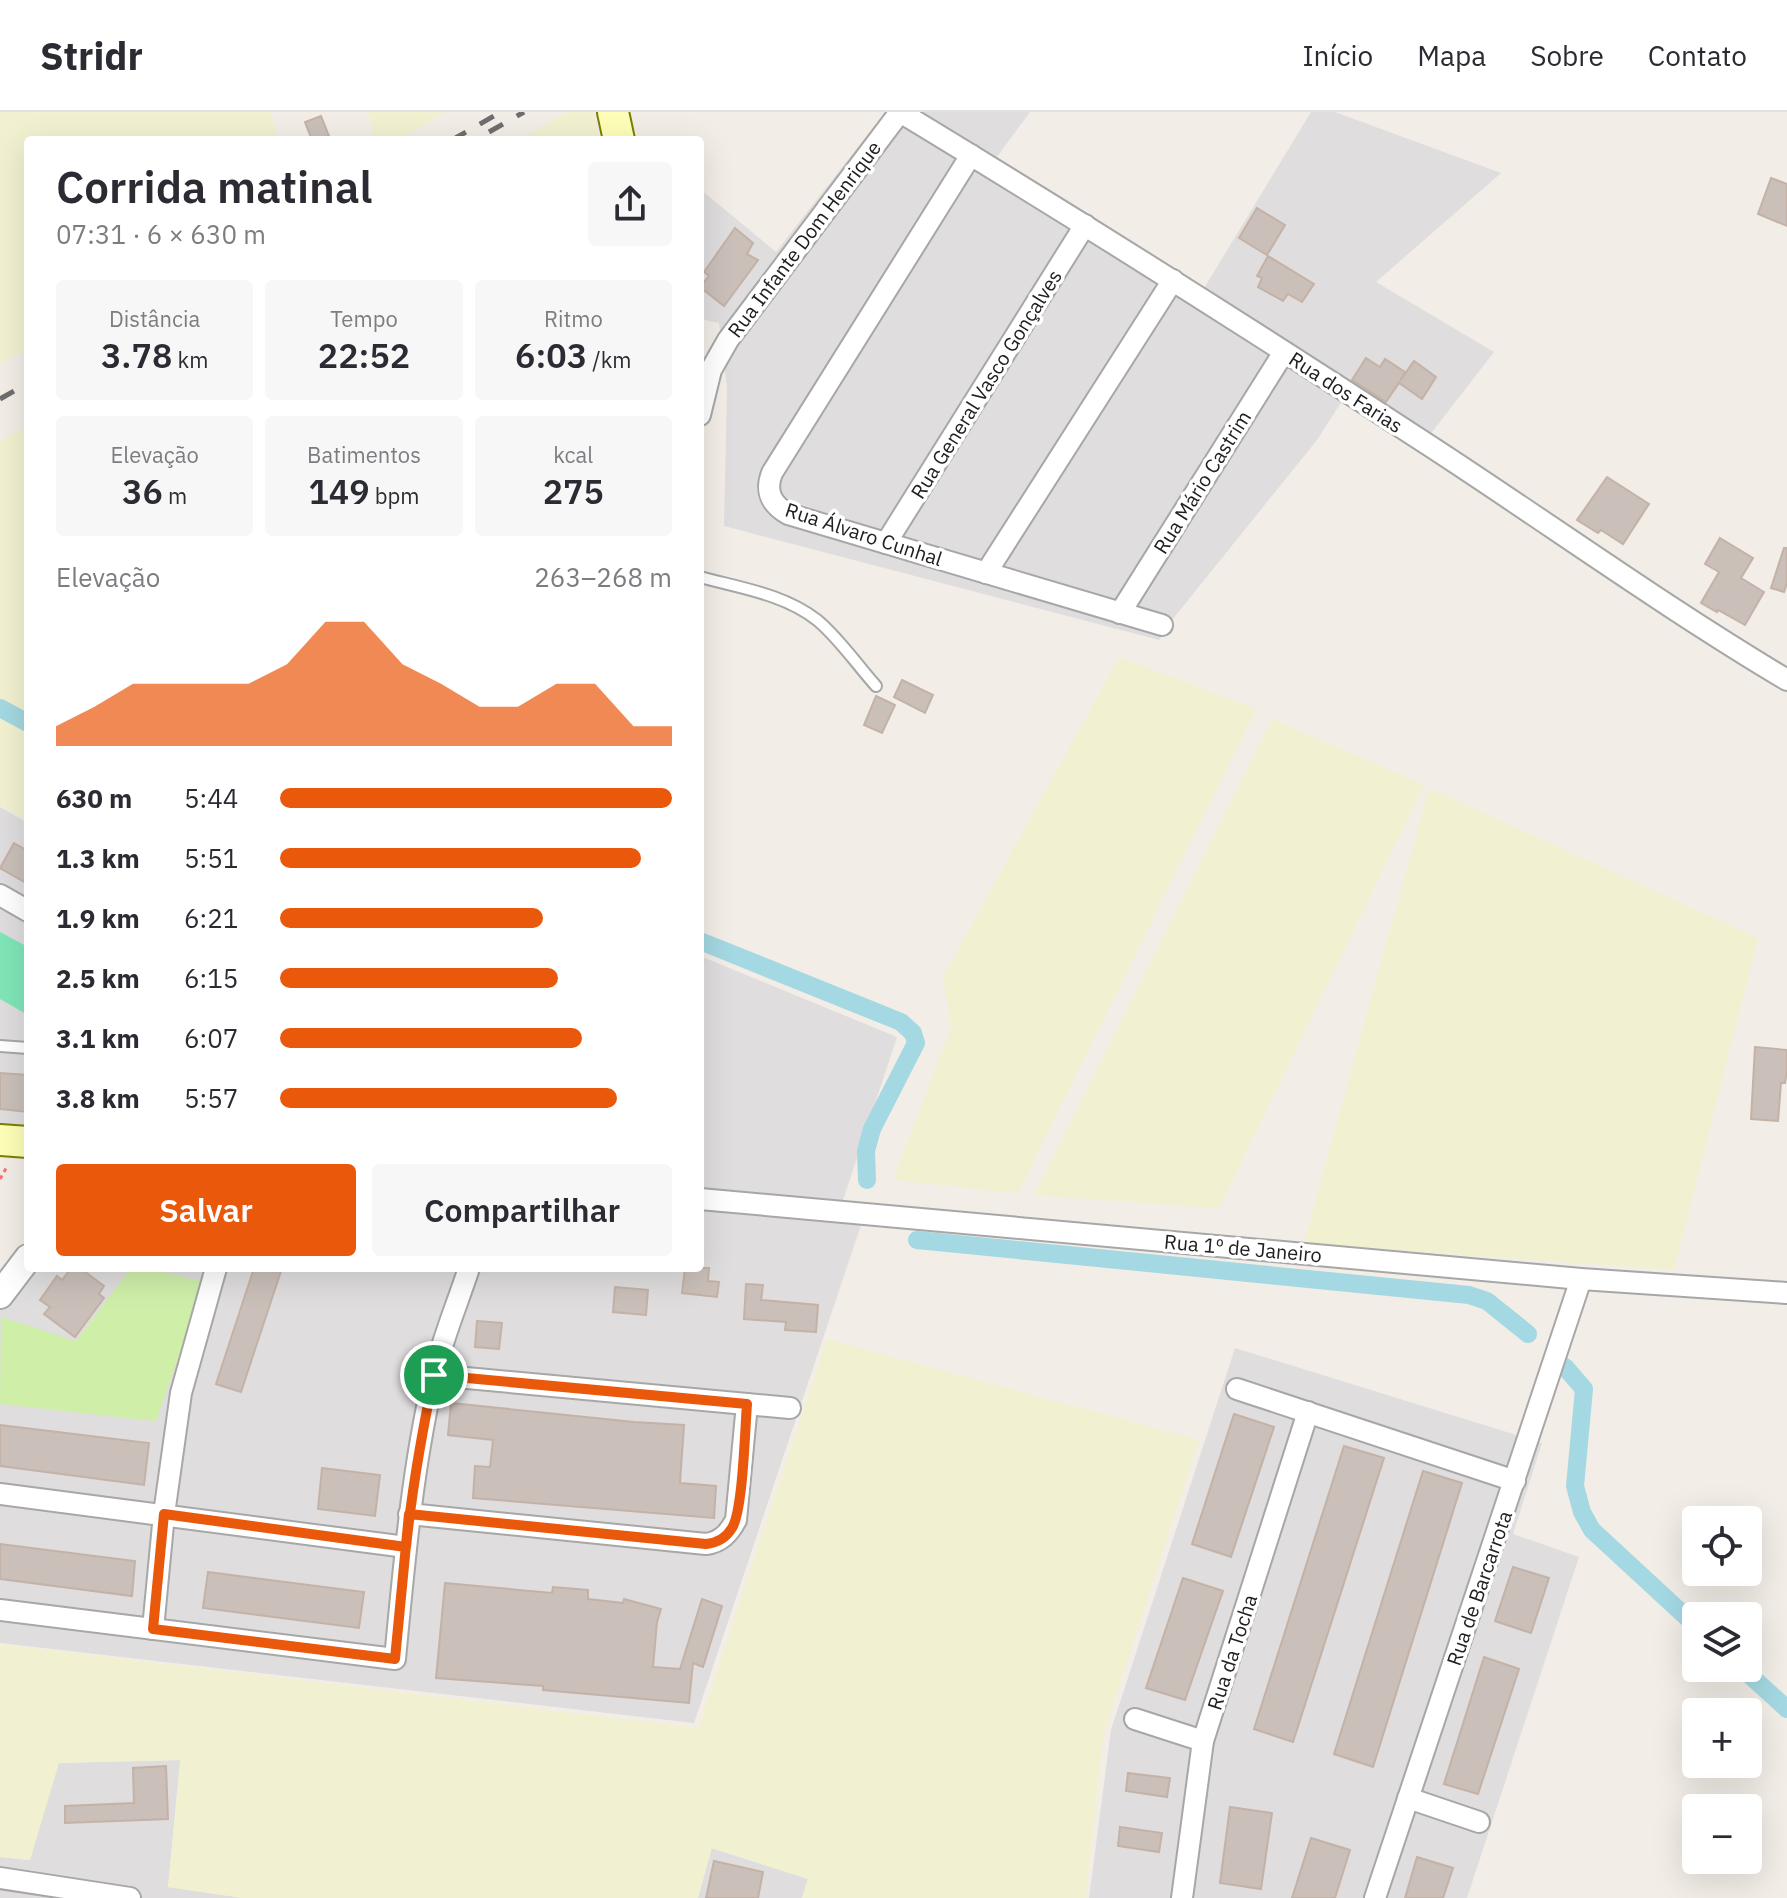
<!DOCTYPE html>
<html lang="pt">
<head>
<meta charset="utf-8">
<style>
  :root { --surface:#fff; --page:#f7f7f7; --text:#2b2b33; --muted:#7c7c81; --line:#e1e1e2; --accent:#ea580c }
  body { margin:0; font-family:"IBM Plex Sans",sans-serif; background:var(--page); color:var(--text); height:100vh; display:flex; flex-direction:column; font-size:30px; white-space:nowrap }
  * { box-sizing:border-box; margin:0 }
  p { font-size:26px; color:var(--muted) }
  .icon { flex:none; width:44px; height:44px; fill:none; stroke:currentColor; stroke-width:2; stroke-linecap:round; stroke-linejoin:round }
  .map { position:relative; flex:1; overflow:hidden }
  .panel { position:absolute; left:24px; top:24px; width:680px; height:1136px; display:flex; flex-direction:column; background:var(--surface); border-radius:8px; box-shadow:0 8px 32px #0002 }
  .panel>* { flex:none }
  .fabs { position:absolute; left:1682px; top:1394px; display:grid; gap:16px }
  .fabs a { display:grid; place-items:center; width:80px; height:80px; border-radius:8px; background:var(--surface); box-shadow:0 8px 32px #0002; font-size:40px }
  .pin { position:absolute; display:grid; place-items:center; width:68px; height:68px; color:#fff; margin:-34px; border:4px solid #fff; border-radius:50%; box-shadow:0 2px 8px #0007 }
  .round { display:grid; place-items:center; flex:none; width:84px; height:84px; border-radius:8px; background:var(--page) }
  .overview { display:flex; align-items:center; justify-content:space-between; height:136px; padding:0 32px }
  h1 { font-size:44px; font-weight:600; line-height:60px }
  .stats { display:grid; grid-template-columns:repeat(3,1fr); gap:12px; height:136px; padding:8px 32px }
  .stats div { display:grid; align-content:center; border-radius:8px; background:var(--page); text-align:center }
  .stats b { font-size:34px; font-weight:600 }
  .stats small { font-size:22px; font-weight:400 }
  .stats p { font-size:22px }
  .chart { height:224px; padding:16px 32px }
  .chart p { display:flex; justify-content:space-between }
  .chart svg { width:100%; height:144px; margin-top:8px; fill:var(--accent); opacity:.7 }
  .button { display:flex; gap:16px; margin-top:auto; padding:16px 32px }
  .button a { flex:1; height:92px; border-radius:8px; background:var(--accent); color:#fff; font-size:32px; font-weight:600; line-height:92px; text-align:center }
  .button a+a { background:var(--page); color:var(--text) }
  ul { padding:0 32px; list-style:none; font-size:26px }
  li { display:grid; grid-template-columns:128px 96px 1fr; align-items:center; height:60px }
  li i { height:20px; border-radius:10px; background:var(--accent) }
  header { display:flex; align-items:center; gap:48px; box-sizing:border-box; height:112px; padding:0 40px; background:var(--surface); border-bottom:2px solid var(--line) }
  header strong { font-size:38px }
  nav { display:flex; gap:44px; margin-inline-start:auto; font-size:28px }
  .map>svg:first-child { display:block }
  .residential { fill:#dfdddd }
  .farmland { fill:#f1f1d1 }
  .grass { fill:#cfefa9 }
  .pitch { fill:#7fe6b8 }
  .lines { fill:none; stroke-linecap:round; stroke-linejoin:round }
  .canal { stroke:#a4d8e2; stroke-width:18 }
  .building { fill:#cabfb9; stroke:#c4b2a7; stroke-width:2 }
  .service-casing { stroke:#a7a7a7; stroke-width:14 }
  .minor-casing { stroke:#a7a7a7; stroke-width:24 }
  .tertiary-casing { stroke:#a7a7a7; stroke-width:30 }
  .secondary-casing { stroke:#797f00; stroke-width:34 }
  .path { stroke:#ff706a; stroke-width:3; stroke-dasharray:4 4; stroke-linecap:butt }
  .service { stroke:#fff; stroke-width:10 }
  .minor { stroke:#fff; stroke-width:20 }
  .tertiary { stroke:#fff; stroke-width:26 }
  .secondary { stroke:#fefeb8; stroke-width:30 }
  .rail { stroke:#6e6e6e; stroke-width:5; stroke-dasharray:16 16; stroke-linecap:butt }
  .route-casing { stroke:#fff; stroke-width:16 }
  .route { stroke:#ea580c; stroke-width:10 }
  .labels { text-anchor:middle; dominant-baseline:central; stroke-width:7; stroke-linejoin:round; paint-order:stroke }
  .street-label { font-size:20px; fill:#202020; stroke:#fff }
</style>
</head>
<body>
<header>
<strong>Stridr</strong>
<nav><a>Início</a><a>Mapa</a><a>Sobre</a><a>Contato</a></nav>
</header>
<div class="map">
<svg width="1787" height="1786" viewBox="0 0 1787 1786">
  <rect width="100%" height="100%" fill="#f2ede6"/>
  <g class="residential">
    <path d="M885 0H1030L993 50 1203 178 1311 0H1335L1501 61 1376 170 1494 240 1429 324 1351 275 1317 328 1172 508 1159 528 724 414 727 276 719 211 700 207V77L776 140Z"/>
    <path d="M0 695 28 711V1043L0 1040Z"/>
    <path d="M700 844 897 925 843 1088 861 1113 694 1611 0 1531V1164L28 1128V1156H700Z"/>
    <path d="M1235 1236 1542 1331 1513 1422 1579 1445 1467 1786H1089L1111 1618Z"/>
    <path d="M181 1648 168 1775 243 1786H0V1745L30 1748 58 1651Z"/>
    <path d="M711 1736 808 1767 802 1786H698Z"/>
  </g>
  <g class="farmland">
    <path d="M0 0H270L278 28H28V237L0 252Z"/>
    <path d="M368 0H446L398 28H375Z"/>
    <path d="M566 0H593L600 28H520Z"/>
    <path d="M28 313V709L0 693V329Z"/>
    <path d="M1119 545 1256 597 1018 1081 893 1068 951 916 943 865Z"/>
    <path d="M1272 607 1424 673 1219 1096 1034 1083Z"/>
    <path d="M1429 676 1758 826 1674 1158 1304 1131Z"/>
    <path d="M827 1227 1199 1328 1103 1624 1086 1786H802L808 1767 712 1736 698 1786H243L168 1775 180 1648 59 1651 30 1748 0 1745V1532L698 1616Z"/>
  </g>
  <path class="grass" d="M131 1156H145L205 1170 156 1309 0 1292 1 1205 76 1229Z"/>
  <path class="pitch" d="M0 820 28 835V903L0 887Z"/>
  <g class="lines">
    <g class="canal">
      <path d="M0 596 28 611"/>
      <path d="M700 829 901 910 913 921 916 931 872 1017 866 1039 867 1068"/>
      <path d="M917 1128 1469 1183 1487 1189 1528 1222"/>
      <path d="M1565 1255 1584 1277 1575 1374 1582 1400 1592 1418 1696 1514"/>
      <path d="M1742 1556 1787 1597"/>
    </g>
  </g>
  <g class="building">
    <path d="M321 4 329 24 312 28 305 10Z"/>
    <path d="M1771 66 1787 72V114L1758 102Z"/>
    <path d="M1257 96 1285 113 1267 143 1239 126Z"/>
    <path d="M735 116 753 131 747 142 758 148 724 194 700 175 709 164 704 160Z"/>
    <path d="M1268 144 1314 172 1302 190 1288 182 1283 189 1258 175 1262 166 1257 164Z"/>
    <path d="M1366 246 1380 255 1385 247 1405 260 1400 269 1414 249 1436 265 1422 287 1399 271 1386 290 1352 268Z"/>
    <path d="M1607 365 1649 392 1623 432 1601 418 1598 421 1577 408Z"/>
    <path d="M1720 426 1753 446 1741 466 1764 480 1745 513 1718 498 1717 500 1701 491 1719 460 1705 452Z"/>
    <path d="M1784 436H1787V471L1784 480 1771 476Z"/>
    <path d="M902 568 933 583 925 601 894 585Z"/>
    <path d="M876 584 895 593 882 621 864 613Z"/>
    <path d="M14 731 28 739V772L0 756Z"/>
    <path d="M1755 935 1787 938V959L1785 971H1781L1778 1009 1751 1007Z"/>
    <path d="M0 961 28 963V1000L0 997Z"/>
    <path d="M71 1156H80L104 1174 99 1182 104 1186 75 1225 44 1202 50 1195 40 1188 57 1164 62 1168Z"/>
    <path d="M254 1156H282L241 1280 216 1272Z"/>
    <path d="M685 1156H709L708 1169 719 1170 717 1185 682 1181Z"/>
    <path d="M746 1172 763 1173 761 1188 818 1193 816 1220 785 1218 786 1210 744 1207Z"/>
    <path d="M615 1175 648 1178 646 1203 613 1200Z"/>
    <path d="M477 1209 502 1211 499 1237 475 1235Z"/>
    <path d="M451 1291 634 1310 684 1313 680 1371 716 1374 714 1406 473 1386 475 1354 490 1355 493 1328 448 1323Z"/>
    <path d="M1234 1302 1274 1315 1231 1445 1192 1432Z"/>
    <path d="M0 1313 149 1331 144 1373 0 1354Z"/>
    <path d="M1344 1334 1384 1346 1293 1630 1254 1617Z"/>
    <path d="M322 1356 380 1363 375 1404 318 1397Z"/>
    <path d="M1423 1359 1462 1371 1373 1655 1334 1642Z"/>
    <path d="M0 1432 135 1449 132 1484 0 1467Z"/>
    <path d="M1513 1455 1549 1466 1531 1521 1495 1509Z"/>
    <path d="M208 1460 364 1480 359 1516 203 1496Z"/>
    <path d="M1183 1466 1223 1479 1185 1588 1146 1576Z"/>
    <path d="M445 1471 552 1481 553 1475 588 1478V1487L623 1491 624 1487 661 1497 657 1510 653 1555 680 1557 702 1487 722 1494 703 1555 693 1551 689 1591 543 1578V1574L436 1566Z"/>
    <path d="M1484 1545 1519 1557 1478 1682 1444 1672Z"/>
    <path d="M166 1654 168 1707 65 1711V1694L134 1691 133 1656Z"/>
    <path d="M1128 1661 1170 1666 1167 1685 1126 1679Z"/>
    <path d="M1230 1695 1272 1701 1261 1777 1220 1771Z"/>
    <path d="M1120 1715 1162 1721 1159 1740 1118 1734Z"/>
    <path d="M1311 1726 1350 1738 1335 1786H1292Z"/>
    <path d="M1417 1745 1453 1756 1443 1786H1405Z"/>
    <path d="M714 1749 763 1760 758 1786H706Z"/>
  </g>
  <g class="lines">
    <g class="service-casing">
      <g id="service">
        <path d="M700 465C740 476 784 482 817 508 838 525 858 554 876 574"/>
        <path d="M0 934 28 936"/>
      </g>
    </g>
    <g class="minor-casing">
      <g id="minor">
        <path d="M900 0C1080 109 1257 221 1433 336 1551 413 1666 496 1787 568"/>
        <path d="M971 43 772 361C765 379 771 392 788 402L1162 513"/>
        <path d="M700 303 711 258 728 228 900 0"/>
        <path d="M886 431 1085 113"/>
        <path d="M986 461 1173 168"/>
        <path d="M1120 501 1284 240"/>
        <path d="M0 783 28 799"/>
        <path d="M700 1087 1581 1167 1787 1181"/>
        <path d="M434 1263 790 1296"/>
        <path d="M1237 1277 1515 1369"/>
        <path d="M0 1382 406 1435"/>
        <path d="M409 1402 706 1432C721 1430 729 1421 736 1408L747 1292"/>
        <path d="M0 1498 395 1547C404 1453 412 1359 433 1267 441 1230 457 1193 469 1156"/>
        <path d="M153 1517 164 1402 181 1281 216 1156"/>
        <path d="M1135 1607 1203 1629"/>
        <path d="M1408 1686 1479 1710"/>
        <path d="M0 1766 130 1786"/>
        <path d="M1182 1786 1203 1629 1308 1300"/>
        <path d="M1375 1786 1581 1167"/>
      </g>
    </g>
    <g class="tertiary-casing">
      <path id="tertiary" d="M0 1183 28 1146"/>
    </g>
    <g class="secondary-casing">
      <g id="secondary">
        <path d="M613 0 619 28"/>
        <path d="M0 1028 28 1030"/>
      </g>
    </g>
    <path class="path" d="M0 1067 8 1053"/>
    <use href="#service" class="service"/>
    <use href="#minor" class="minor"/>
    <use href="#tertiary" class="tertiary"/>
    <use href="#secondary" class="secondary"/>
    <g class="rail">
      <path d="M489 20 524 0"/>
      <path d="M452 28 501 0"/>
      <path d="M0 287 28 271"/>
    </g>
  </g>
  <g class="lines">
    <g class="route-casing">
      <path id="route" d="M434 1263C422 1320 412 1377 406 1435L164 1402 153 1517 395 1547 409 1402 706 1432C717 1431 726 1426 732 1416 743 1399 745 1316 747 1292L434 1263"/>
    </g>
    <use href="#route" class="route"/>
  </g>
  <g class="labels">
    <g class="street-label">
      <text transform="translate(804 127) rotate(-53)">Rua Infante Dom Henrique</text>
      <text transform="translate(986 272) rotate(-58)">Rua General Vasco Gonçalves</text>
      <text transform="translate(1346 280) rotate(33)">Rua dos Farias</text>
      <text transform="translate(1202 370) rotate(-58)">Rua Mário Castrim</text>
      <text transform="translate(864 422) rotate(18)">Rua Álvaro Cunhal</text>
      <text transform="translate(1243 1136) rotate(5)">Rua 1º de Janeiro</text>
      <text transform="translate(1479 1476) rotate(-71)">Rua de Barcarrota</text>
      <text transform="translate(1232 1540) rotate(-72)">Rua da Tocha</text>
    </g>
  </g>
</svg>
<div class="fabs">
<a><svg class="icon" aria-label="locate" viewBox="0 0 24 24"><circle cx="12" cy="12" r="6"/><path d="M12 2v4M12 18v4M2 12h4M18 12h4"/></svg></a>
<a><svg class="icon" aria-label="layers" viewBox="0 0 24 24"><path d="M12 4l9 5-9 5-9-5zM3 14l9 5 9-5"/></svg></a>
<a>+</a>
<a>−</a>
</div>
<div class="pin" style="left:434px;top:1263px;background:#1e9e55"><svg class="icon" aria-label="arrive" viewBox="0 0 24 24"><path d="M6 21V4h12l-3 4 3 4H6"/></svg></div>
<section class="panel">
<div class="overview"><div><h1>Corrida matinal</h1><p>07:31 · 6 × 630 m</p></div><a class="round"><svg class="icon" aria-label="share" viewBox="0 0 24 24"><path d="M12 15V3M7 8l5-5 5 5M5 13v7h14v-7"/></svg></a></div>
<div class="stats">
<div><p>Distância</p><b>3.78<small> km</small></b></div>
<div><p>Tempo</p><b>22:52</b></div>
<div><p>Ritmo</p><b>6:03<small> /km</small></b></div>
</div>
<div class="stats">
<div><p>Elevação</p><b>36<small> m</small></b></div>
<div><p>Batimentos</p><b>149<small> bpm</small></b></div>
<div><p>kcal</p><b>275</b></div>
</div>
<div class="chart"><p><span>Elevação</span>263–268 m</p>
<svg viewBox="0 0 160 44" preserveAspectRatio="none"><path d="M0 44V38L10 32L20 25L30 25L40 25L50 25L60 19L70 6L80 6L90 19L100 25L110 32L120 32L130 25L140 25L150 38L160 38V44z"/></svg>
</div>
<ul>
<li><b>630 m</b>5:44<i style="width:100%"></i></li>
<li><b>1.3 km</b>5:51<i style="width:92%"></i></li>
<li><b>1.9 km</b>6:21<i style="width:67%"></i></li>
<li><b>2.5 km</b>6:15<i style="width:71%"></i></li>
<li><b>3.1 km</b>6:07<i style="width:77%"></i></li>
<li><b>3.8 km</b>5:57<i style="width:86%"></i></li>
</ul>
<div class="button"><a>Salvar</a><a>Compartilhar</a></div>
</section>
</div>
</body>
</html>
